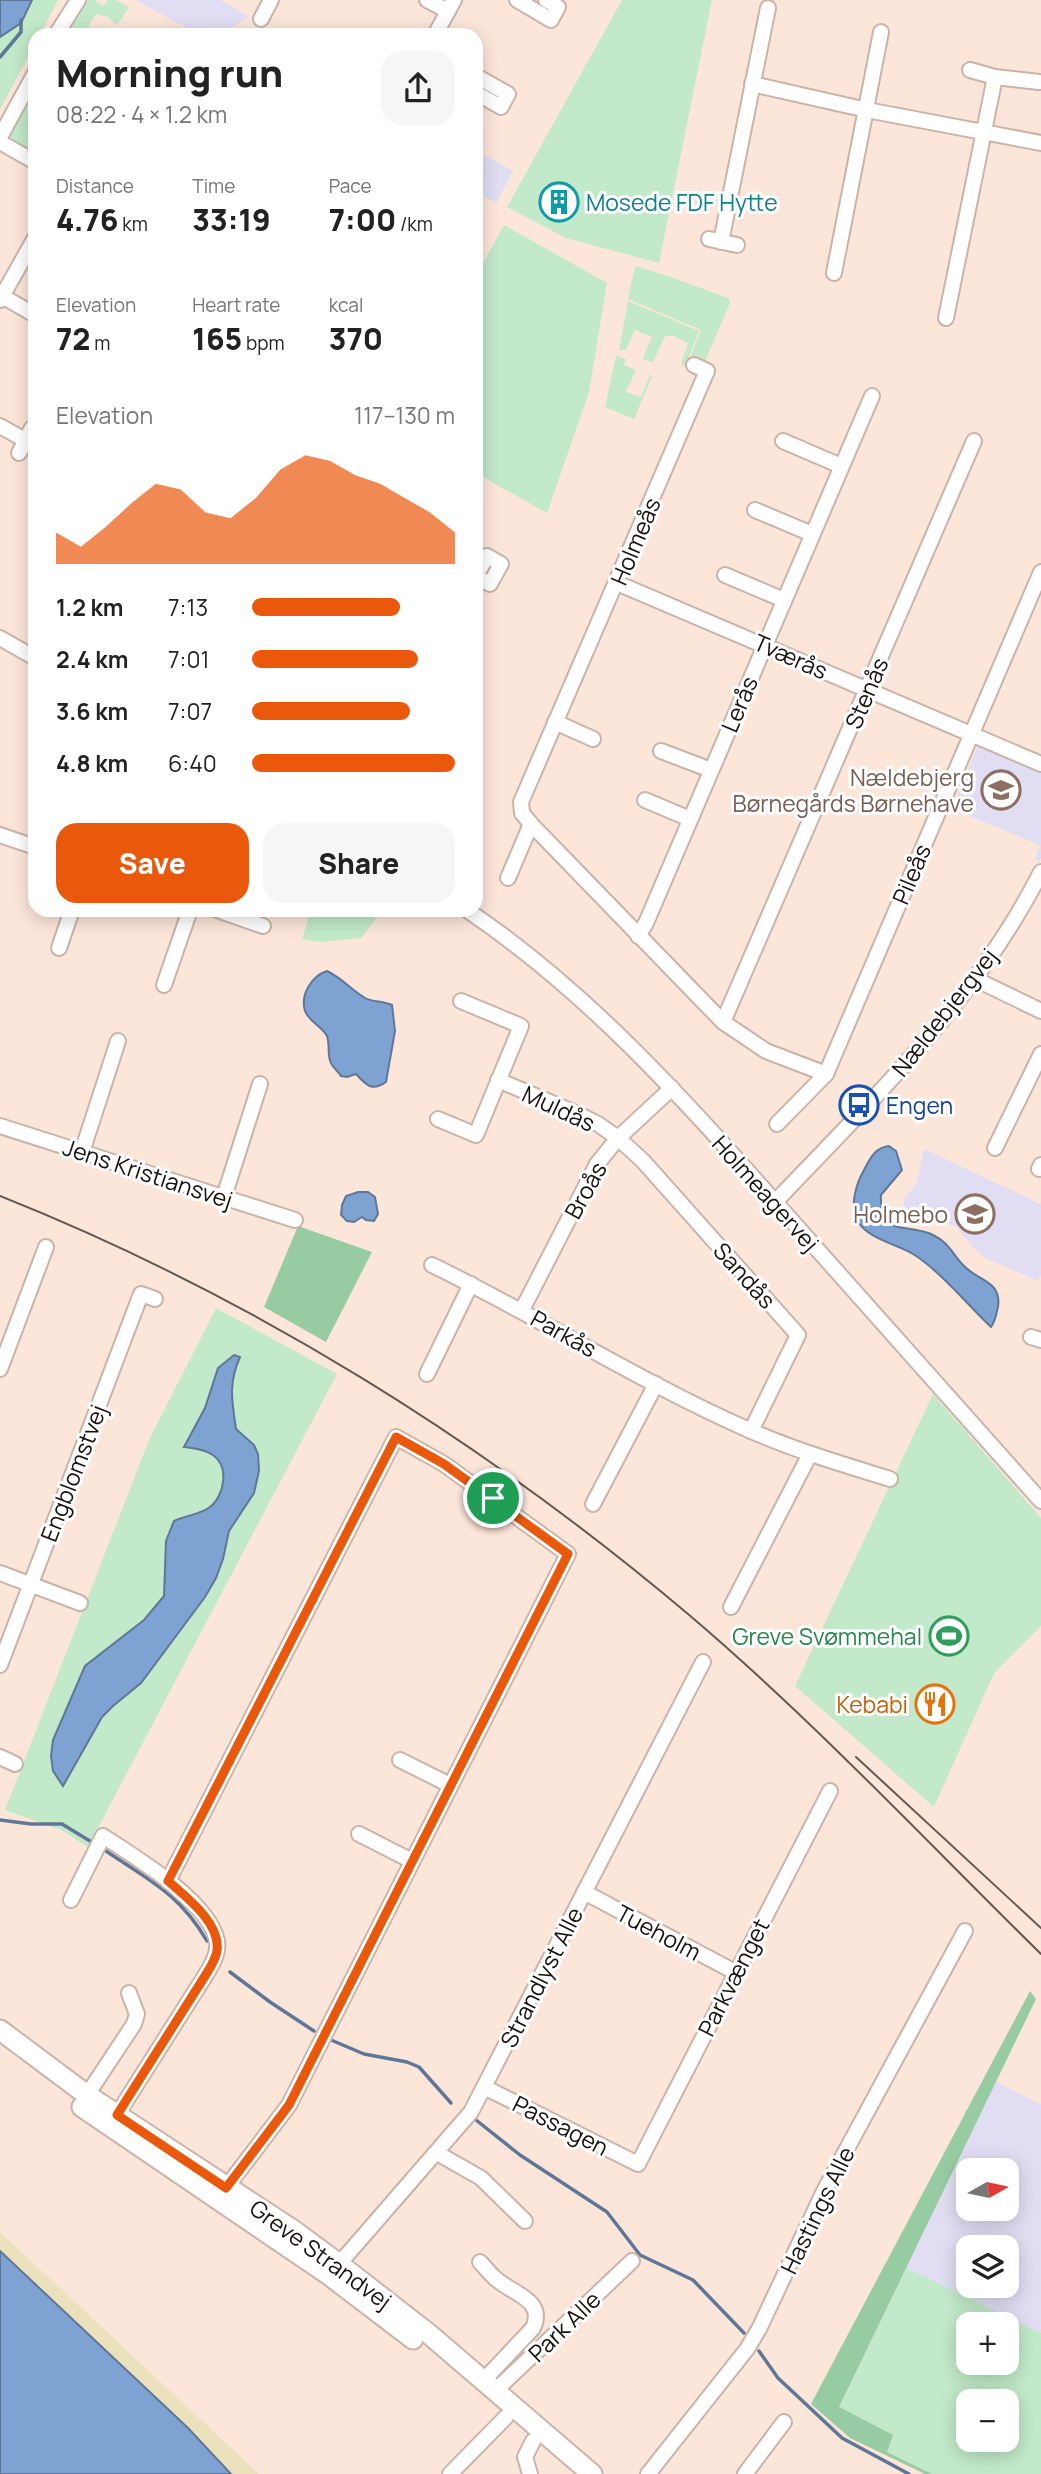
<!DOCTYPE html>
<html lang="en">
<head>
<meta charset="utf-8">
<style>
  :root { --surface:#fff; --page:#f6f6f6; --text:#222; --muted:#767676; --accent:#ea580c }
  body { margin:0; font-family:Manrope,sans-serif; background:var(--page); color:var(--text); height:100vh; display:flex; flex-direction:column; font-size:26px; white-space:nowrap }
  * { box-sizing:border-box; margin:0 }
  p { font-size:23px; color:var(--muted) }
  .icon { flex:none; width:38px; height:38px; fill:none; stroke:currentColor; stroke-width:2; stroke-linecap:round; stroke-linejoin:round }
  .map { position:relative; flex:1; overflow:hidden }
  .details { position:absolute; left:28px; top:28px; width:455px; height:889px; display:flex; flex-direction:column; background:var(--surface); border-radius:21px; box-shadow:0 4px 18px #0003 }
  .details>* { flex:none }
  .needle { width:46px; rotate:81deg }
  .controls { position:absolute; left:956px; top:2158px; display:grid; gap:14px }
  .controls a { display:grid; place-items:center; width:63px; height:63px; border-radius:14px; background:var(--surface); box-shadow:0 4px 18px #0003; font-size:35px }
  .pin { position:absolute; display:grid; place-items:center; width:60px; height:60px; color:#fff; margin:-30px; border:4px solid #fff; border-radius:50%; box-shadow:0 2px 7px #0007 }
  .round { display:grid; place-items:center; flex:none; width:74px; height:74px; border-radius:21px; background:var(--page) }
  .head { display:flex; align-items:center; justify-content:space-between; height:119px; padding:0 28px }
  h1 { font-size:38px; font-weight:800; line-height:52px }
  .figures { display:grid; grid-template-columns:repeat(3,1fr); gap:10px; height:119px; padding:7px 28px }
  .figures div { display:grid; align-content:center }
  .figures b { font-size:30px; font-weight:800 }
  .figures small { font-size:19px; font-weight:400 }
  .figures p { font-size:19px }
  .chart { height:196px; padding:14px 28px }
  .chart p { display:flex; justify-content:space-between }
  .chart svg { width:100%; height:126px; margin-top:7px; fill:var(--accent); opacity:.7 }
  .cta { display:flex; gap:14px; margin-top:auto; padding:14px 28px }
  .cta a { flex:1; height:80px; border-radius:21px; background:var(--accent); color:#fff; font-size:28px; font-weight:800; line-height:80px; text-align:center }
  .cta a+a { background:var(--page); color:var(--text) }
  ul { padding:0 28px; list-style:none; font-size:23px }
  li { display:grid; grid-template-columns:112px 84px 1fr; align-items:center; height:52px }
  li i { height:18px; border-radius:9px; background:var(--accent) }
  .map>svg:first-child { display:block }
  .education { fill:#e1def4; fill-rule:evenodd }
  .green { fill:#c2e9c9; fill-rule:evenodd }
  .forest { fill:#97cca2 }
  .sand { fill:#ebe1bc }
  .water { fill:#7ea3d2; stroke:#5f7797; stroke-width:2 }
  .lines { fill:none; stroke-linecap:round; stroke-linejoin:round }
  .stream { stroke:#5f7797; stroke-width:3.5 }
  .minor-casing { stroke:#cab4a9; stroke-width:18 }
  .major-casing { stroke:#cab4a9; stroke-width:23 }
  .minor { stroke:#fff; stroke-width:14 }
  .major { stroke:#fff; stroke-width:19 }
  .tram { stroke:#645851; stroke-width:2 }
  .route-casing { stroke:#fff; stroke-width:14 }
  .route { stroke:#ea580c; stroke-width:9 }
  .labels { text-anchor:middle; dominant-baseline:central; stroke-width:6; stroke-linejoin:round; paint-order:stroke }
  .culture-label { font-size:23px; fill:#0d838f; stroke:#fff; text-anchor:start }
  .street-label { font-size:23px; fill:#18110d; stroke:#fff }
  .education-label { font-size:23px; fill:#785e54; stroke:#fff; text-anchor:end }
  .transit-label { font-size:23px; fill:#164399; stroke:#fff; text-anchor:start }
  .leisure-label { font-size:23px; fill:#27864d; stroke:#fff; text-anchor:end }
  .food-label { font-size:23px; fill:#c56008; stroke:#fff; text-anchor:end }
</style>
</head>
<body>
<div class="map">
<svg width="1041" height="2474" viewBox="0 0 1041 2474">
  <rect width="100%" height="100%" fill="#fce6da"/>
  <g class="education">
    <path d="M135 0H220L249 16 231 28 226 35H200Z"/>
    <path d="M476 150 513 171 496 203 476 191Z"/>
    <path d="M978 745 1041 771V858L1039 862 1035 859 1040 845 952 809Z"/>
    <path d="M924 1149 1041 1204V1275L1038 1281 987 1259 971 1246 957 1227 941 1220 912 1216 906 1212 903 1206 905 1198 916 1184Z"/>
    <path d="M995 2081 1041 2104V2474H932L839 2407ZM968 2170H1006V2208H968ZM968 2247H1006V2286H968ZM968 2324H1006V2362H968ZM968 2401H1006V2440H968Z"/>
  </g>
  <g class="green">
    <path d="M0 0H58L40 35H35V44L0 109Z"/>
    <path d="M88 0H95L103 6 108 0H116L129 7 117 25 108 17 96 14 89 24 91 35H67Z"/>
    <path d="M622 0H712L659 263 566 238 507 207Z"/>
    <path d="M35 86V111L30 119 32 125 28 136 35 140V156L23 150 11 137 14 121Z"/>
    <path d="M504 225 607 283 589 392 547 513 476 473V276Z"/>
    <path d="M635 266 668 276 728 298 730 303 705 361 691 355 701 330 628 299Z"/>
    <path d="M628 301 699 331 685 366 681 364 688 343 673 336H665L653 362 645 360 643 358 652 337 635 330 626 350H619Z"/>
    <path d="M616 356 626 359 624 365 636 370 626 392 641 397 650 375 652 376 634 419 605 407Z"/>
    <path d="M311 910H378L375 920 361 938 320 942 302 939Z"/>
    <path d="M216 1308 337 1374 88 1847 61 1830 5 1810 149 1440Z"/>
    <path d="M933 1394 1041 1518V1626L994 1673 934 1807 795 1686Z"/>
    <path d="M906 2268 1041 2333V2474H932L887 2452 839 2407ZM968 2324H1006V2362H968ZM968 2401H1006V2440H968Z"/>
  </g>
  <g class="forest">
    <path d="M298 1226 372 1252 326 1342 264 1307Z"/>
    <path d="M1030 1991 1036 1999 839 2407 893 2435 887 2452 932 2474H925L850 2438 811 2404Z"/>
  </g>
  <path class="sand" d="M0 2232 259 2474H231L188 2428 0 2251Z"/>
  <g class="water">
    <path d="M0 0H32L21 23 0 37Z"/>
    <path d="M327 971C342 978 351 990 365 998 372 1002 383 1001 392 1005L395 1031 386 1082C372 1092 366 1085 356 1074L347 1077 341 1076C339 1072 333 1068 331 1063 327 1056 330 1044 327 1036 322 1026 309 1022 305 1011 300 994 312 976 327 971Z"/>
    <path d="M889 1146 896 1151 902 1170 881 1195C879 1239 908 1222 933 1235 948 1242 952 1253 963 1265 977 1281 1002 1280 998 1307 996 1314 996 1320 991 1327 968 1305 939 1270 913 1254 896 1244 869 1239 858 1222 849 1207 856 1184 864 1170 870 1159 874 1148 889 1146Z"/>
    <path d="M358 1192H368L375 1197 378 1214 374 1221 366 1220 362 1217 354 1222 347 1221 341 1215 342 1205 346 1196Z"/>
    <path d="M234 1355 240 1357C228 1384 232 1401 236 1429L254 1445 258 1454 259 1471 254 1493 229 1531 223 1559 216 1578 205 1597 141 1683 113 1706 102 1717 63 1786 53 1771 51 1756 53 1740 85 1666 144 1620 164 1596 166 1541 174 1521C184 1516 202 1514 210 1507 225 1495 230 1465 211 1454 203 1449 193 1448 184 1447L205 1408 218 1368Z"/>
    <path d="M0 2251 188 2428 231 2474H0Z"/>
  </g>
  <g class="lines">
    <g class="stream">
      <path d="M0 57 21 32V20"/>
      <path d="M0 1820 31 1824H62L90 1841"/>
      <path d="M106 1851C149 1880 180 1894 207 1941"/>
      <path d="M230 1972 270 2002 314 2031"/>
      <path d="M331 2040 364 2054 407 2062 419 2067 451 2103"/>
      <path d="M476 2120 520 2155 607 2212 640 2255 693 2280 744 2333"/>
      <path d="M759 2351 778 2378 842 2438 909 2474"/>
    </g>
    <g class="minor-casing">
      <g id="minor">
        <path d="M427 0 448 11"/>
        <path d="M517 0 551 20 558 7 546 0"/>
        <path d="M261 19 271 0"/>
        <path d="M56 35 78 0"/>
        <path d="M435 35 454 0"/>
        <path d="M970 70 995 77 1039 82"/>
        <path d="M476 76 508 94 501 107 476 93"/>
        <path d="M752 84 867 110 1041 143"/>
        <path d="M0 137 35 73"/>
        <path d="M0 142 35 162"/>
        <path d="M709 239 737 245"/>
        <path d="M721 242 768 8"/>
        <path d="M834 273 881 32"/>
        <path d="M2 296 35 315"/>
        <path d="M0 300 35 238"/>
        <path d="M946 318 995 77"/>
        <path d="M694 365 707 371 521 802 522 813 531 824 723 1022 766 1051 826 1074"/>
        <path d="M0 426 25 440"/>
        <path d="M783 441 841 466"/>
        <path d="M19 453 32 428"/>
        <path d="M755 510 812 534"/>
        <path d="M725 575 784 600"/>
        <path d="M476 576 487 556 501 564 490 584 476 577"/>
        <path d="M617 583 1041 764"/>
        <path d="M0 638 35 658"/>
        <path d="M555 722 593 739"/>
        <path d="M661 751 711 770"/>
        <path d="M645 800 690 819"/>
        <path d="M0 835 35 847"/>
        <path d="M508 878 531 824"/>
        <path d="M217 910 263 926"/>
        <path d="M467 910C590 993 686 1102 784 1212 870 1308 955 1405 1041 1501"/>
        <path d="M638 936 646 923 872 396"/>
        <path d="M59 948 72 910"/>
        <path d="M975 979 1041 1011"/>
        <path d="M164 985 190 910"/>
        <path d="M723 1022 974 441"/>
        <path d="M498 1080 578 1114 598 1124 618 1138 643 1161 798 1335 751 1431"/>
        <path d="M438 1119 476 1135 521 1026 461 1001"/>
        <path d="M777 1124 826 1074 1041 572"/>
        <path d="M0 1126 295 1220"/>
        <path d="M995 1148 1041 1054"/>
        <path d="M82 1152 118 1041"/>
        <path d="M1039 1169 1041 1165"/>
        <path d="M224 1197 260 1084"/>
        <path d="M775 1202C872 1100 976 1000 1041 872"/>
        <path d="M432 1265C539 1317 640 1382 749 1430 794 1450 842 1464 890 1479"/>
        <path d="M522 1310 597 1164 618 1138 672 1088"/>
        <path d="M1031 1337 1041 1340"/>
        <path d="M0 1369 46 1247"/>
        <path d="M427 1374 471 1284"/>
        <path d="M593 1504 656 1384"/>
        <path d="M0 1573 80 1603"/>
        <path d="M731 1607 810 1454"/>
        <path d="M0 1665 141 1294 155 1299"/>
        <path d="M0 1757 15 1764"/>
        <path d="M400 1760 450 1785"/>
        <path d="M359 1834 412 1861"/>
        <path d="M168 1881 396 1437 444 1464 568 1554 289 2105 226 2188"/>
        <path d="M584 1892 735 1972"/>
        <path d="M71 1900 103 1836C136 1858 209 1901 217 1941 219 1954 211 1966 205 1976L117 2115"/>
        <path d="M484 2087 638 2164 830 1791"/>
        <path d="M87 2095 134 2024 137 2014 129 1993"/>
        <path d="M437 2153 481 2178 525 2221"/>
        <path d="M480 2262C485 2267 490 2274 496 2279 513 2294 546 2300 533 2328L484 2380"/>
        <path d="M339 2264 471 2112 703 1662"/>
        <path d="M495 2391 632 2261"/>
        <path d="M450 2474 506 2417"/>
        <path d="M530 2474 525 2457 533 2441"/>
        <path d="M648 2474 747 2349 759 2329 824 2191 965 1931"/>
        <path d="M745 2474 784 2422"/>
      </g>
    </g>
    <g class="major-casing">
      <g id="major">
        <path d="M0 2030 87 2095 293 2230 339 2264 429 2334 592 2474"/>
        <path d="M82 2107 329 2275 413 2339"/>
      </g>
    </g>
    <use href="#minor" class="minor"/>
    <use href="#major" class="major"/>
    <g class="tram">
      <path d="M0 1196C251 1296 483 1441 688 1614 813 1720 925 1840 1041 1954"/>
      <path d="M856 1757 1041 1928"/>
    </g>
  </g>
  <g class="lines">
    <g class="route-casing">
      <path id="route" d="M396 1437 444 1464 568 1554 289 2105 226 2188 117 2115 205 1976C210 1968 215 1961 217 1951 221 1923 186 1897 168 1881Z"/>
    </g>
    <use href="#route" class="route"/>
  </g>
  <defs>
    <g id="building-ring" transform="scale(2.0125)"><circle r="9.5" fill="#fff" stroke="#0f9aa8" stroke-width="1.5"/><path d="M-4-6H4V6H1V3H-1V6H-4ZM-2.5-4.3h1.7v1.8h-1.7ZM.8-4.3h1.7v1.8H.8ZM-2.5-1h1.7V.8h-1.7ZM.8-1h1.7V.8H.8Z" fill="#0f9aa8"/></g>
    <g id="school-ring" transform="scale(2.0125)"><circle r="9.5" fill="#fff" stroke="#8d6e63" stroke-width="1.5"/><path d="M0-5L7-2L0 1L-7-2ZM-4 1L0 2.5L4 1V4Q0 6-4 4Z" fill="#8d6e63"/></g>
    <g id="bus-ring" transform="scale(2.0125)"><circle r="9.5" fill="#fff" stroke="#1a4fb4" stroke-width="1.5"/><path d="M-5-6H5V4H4V6H2V4H-2V6H-4V4H-5ZM-3.5-4V0h7V-4ZM-3.5 1.2v1.5H-2V1.2ZM2 1.2v1.5H3.5V1.2Z" fill="#1a4fb4"/></g>
    <g id="stadium-ring" transform="scale(2.0125)"><circle r="9.5" fill="#fff" stroke="#2e9e5b" stroke-width="1.5"/><path d="M0-5a6.5 5 0 1 0 0 10a6.5 5 0 1 0 0-10ZM-3.5-1.8h7v3.6h-7Z" fill="#2e9e5b"/></g>
    <g id="restaurant-ring" transform="scale(2.0125)"><circle r="9.5" fill="#fff" stroke="#e8710a" stroke-width="1.5"/><path d="M-5-6h1v4h1v-4h1v4h1v-4h1v5L-1.5 .5V6h-2V.5L-5-1ZM5-6V6H3V1.5H1.5Q1.5-4 5-6Z" fill="#e8710a"/></g>
  </defs>
  <g fill-rule="evenodd">
    <use href="#building-ring" x="559" y="202"/>
    <use href="#school-ring" x="1001" y="790"/>
    <use href="#bus-ring" x="859" y="1105"/>
    <use href="#school-ring" x="975" y="1214"/>
    <use href="#stadium-ring" x="949" y="1636"/>
    <use href="#restaurant-ring" x="935" y="1704"/>
  </g>
  <g class="labels">
    <g class="culture-label">
      <text x="586" y="202">Mosede FDF Hytte</text>
    </g>
    <g class="street-label">
      <text transform="translate(635 541) rotate(-67)">Holmeås</text>
      <text transform="translate(791 656) rotate(24)">Tværås</text>
      <text transform="translate(866 693) rotate(-67)">Stenås</text>
      <text transform="translate(739 704) rotate(-67)">Lerås</text>
      <text transform="translate(911 874) rotate(-67)">Pileås</text>
      <text transform="translate(944 1012) rotate(-52)">Nældebjergvej</text>
      <text transform="translate(559 1108) rotate(25)">Muldås</text>
      <text transform="translate(148 1173) rotate(18)">Jens Kristiansvej</text>
      <text transform="translate(585 1190) rotate(-61)">Broås</text>
      <text transform="translate(766 1193) rotate(48)">Holmeagervej</text>
      <text transform="translate(745 1275) rotate(48)">Sandås</text>
      <text transform="translate(564 1333) rotate(29)">Parkås</text>
      <text transform="translate(73 1473) rotate(-69)">Engblomstvej</text>
      <text transform="translate(659 1932) rotate(28)">Tueholm</text>
      <text transform="translate(541 1977) rotate(-63)">Strandlyst Alle</text>
      <text transform="translate(733 1977) rotate(-63)">Parkvænget</text>
      <text transform="translate(561 2125) rotate(27)">Passagen</text>
      <text transform="translate(817 2210) rotate(-64)">Hastings Alle</text>
      <text transform="translate(321 2254) rotate(36)">Greve Strandvej</text>
      <text transform="translate(564 2326) rotate(-44)">Park Alle</text>
    </g>
    <g class="education-label">
      <text x="974" y="777">Nældebjerg<tspan x="974" dy="26">Børnegårds Børnehave</tspan></text>
      <text x="948" y="1214">Holmebo</text>
    </g>
    <g class="transit-label">
      <text x="886" y="1105">Engen</text>
    </g>
    <g class="leisure-label">
      <text x="922" y="1636">Greve Svømmehal</text>
    </g>
    <g class="food-label">
      <text x="908" y="1704">Kebabi</text>
    </g>
  </g>
</svg>
<div class="controls">
<a><svg class="needle" viewBox="-14 -14 28 28"><path d="M0-13l5 13h-10z" fill="#e53935"/><path d="M0 13l5-13h-10z" fill="#767676"/></svg></a>
<a><svg class="icon" aria-label="layers" viewBox="0 0 24 24"><path d="M12 4l9 5-9 5-9-5zM3 14l9 5 9-5"/></svg></a>
<a>+</a>
<a>−</a>
</div>
<div class="pin" style="left:493px;top:1498px;background:#1e9e55"><svg class="icon" aria-label="arrive" viewBox="0 0 24 24"><path d="M6 21V4h12l-3 4 3 4H6"/></svg></div>
<section class="details">
<div class="head"><div><h1>Morning run</h1><p>08:22 · 4 × 1.2 km</p></div><a class="round"><svg class="icon" aria-label="share" viewBox="0 0 24 24"><path d="M12 15V3M7 8l5-5 5 5M5 13v7h14v-7"/></svg></a></div>
<div class="figures">
<div><p>Distance</p><b>4.76<small> km</small></b></div>
<div><p>Time</p><b>33:19</b></div>
<div><p>Pace</p><b>7:00<small> /km</small></b></div>
</div>
<div class="figures">
<div><p>Elevation</p><b>72<small> m</small></b></div>
<div><p>Heart rate</p><b>165<small> bpm</small></b></div>
<div><p>kcal</p><b>370</b></div>
</div>
<div class="chart"><p><span>Elevation</span>117–130 m</p>
<svg viewBox="0 0 160 44" preserveAspectRatio="none"><path d="M0 44V33L10 38L20 31L30 23L40 16L50 18L60 26L70 28L80 21L90 11L100 6L110 8L120 13L130 16L140 21L150 26L160 33V44z"/></svg>
</div>
<ul>
<li><b>1.2 km</b>7:13<i style="width:73%"></i></li>
<li><b>2.4 km</b>7:01<i style="width:82%"></i></li>
<li><b>3.6 km</b>7:07<i style="width:78%"></i></li>
<li><b>4.8 km</b>6:40<i style="width:100%"></i></li>
</ul>
<div class="cta"><a>Save</a><a>Share</a></div>
</section>
</div>
</body>
</html>
